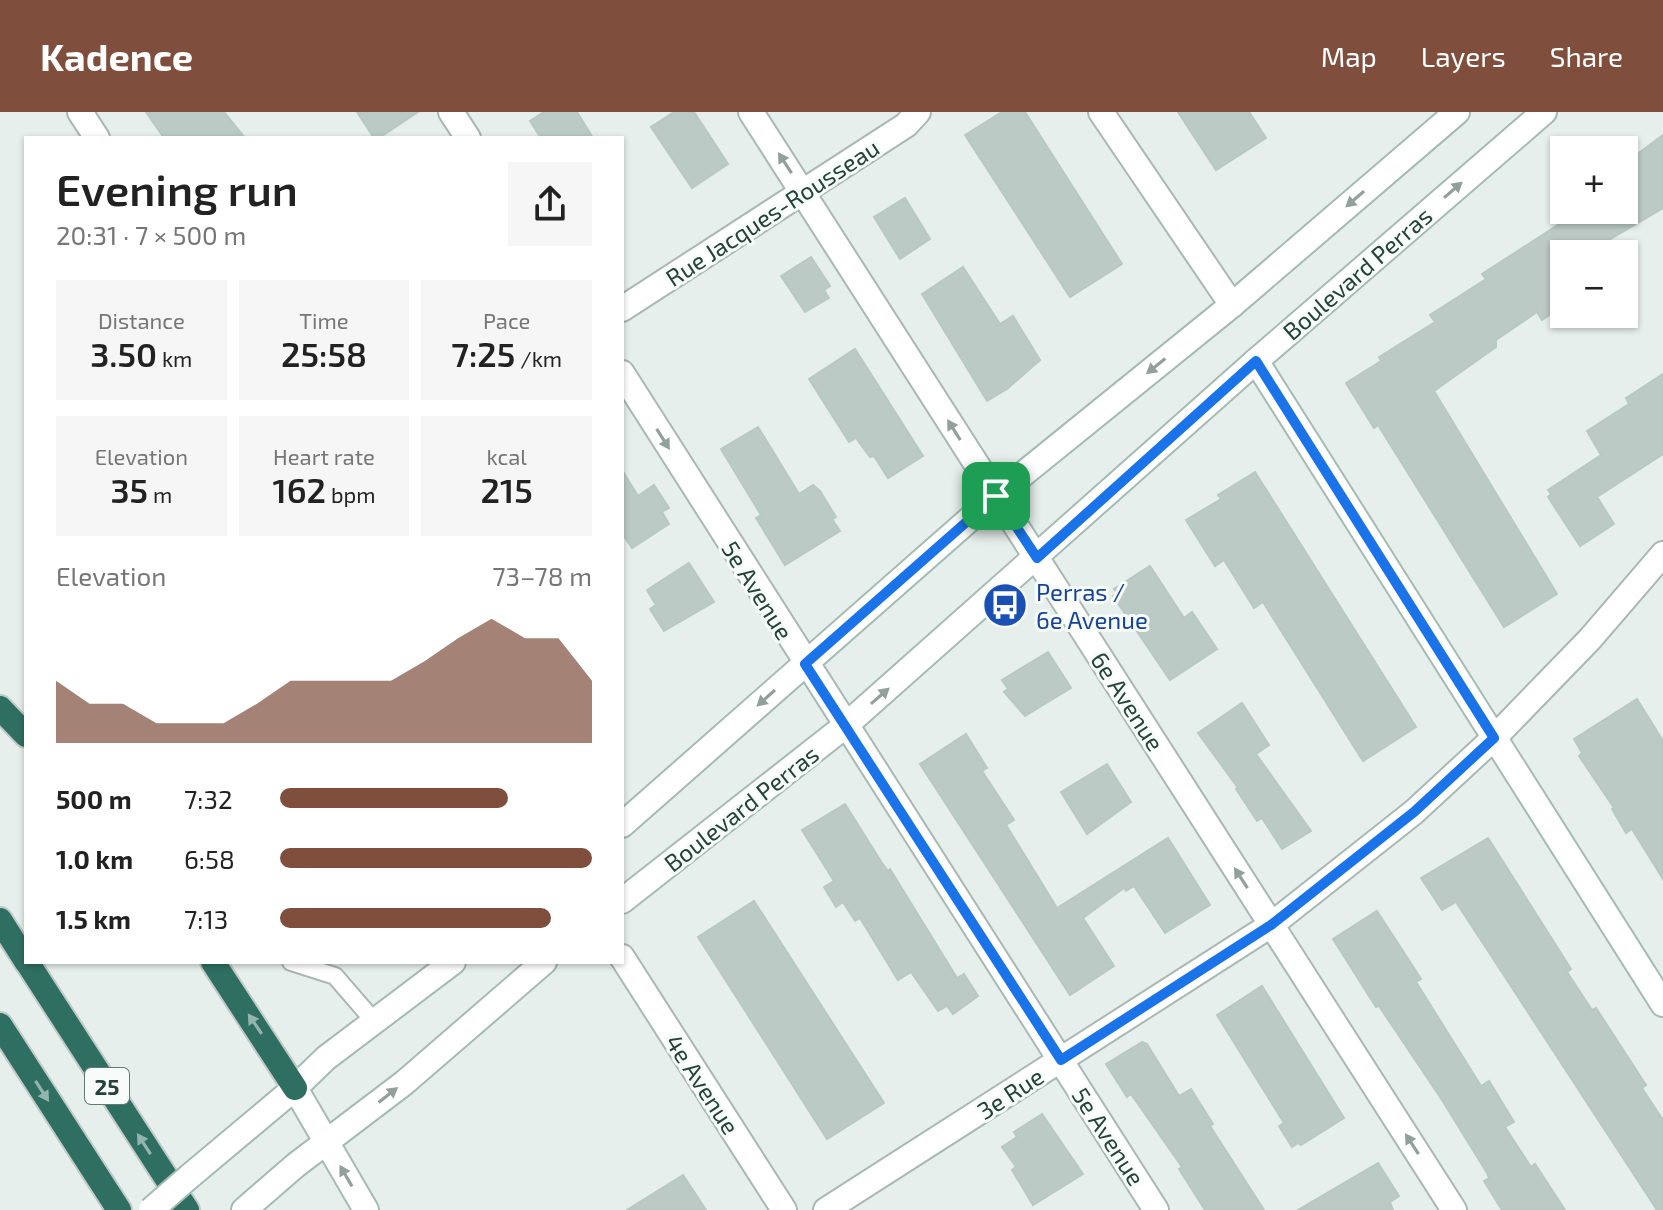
<!DOCTYPE html>
<html lang="en">
<head>
<meta charset="utf-8">
<style>
  :root { --surface:#fff; --page:#f6f6f6; --text:#222; --muted:#767676; --accent:#804e3d }
  body { margin:0; font-family:"Exo 2",sans-serif; background:var(--page); color:var(--text); height:100vh; display:flex; flex-direction:column; font-size:30px; white-space:nowrap }
  * { box-sizing:border-box; margin:0 }
  p { font-size:26px; color:var(--muted) }
  .icon { flex:none; width:44px; height:44px; fill:none; stroke:currentColor; stroke-width:2; stroke-linecap:round; stroke-linejoin:round }
  .map { position:relative; flex:1; overflow:hidden }
  .side { position:absolute; left:24px; top:24px; width:600px; height:828px; display:flex; flex-direction:column; background:var(--surface); border-radius:0px; box-shadow:0 2px 6px #0004 }
  .side>* { flex:none }
  .buttons { position:absolute; left:1550px; top:24px; display:grid; gap:16px }
  .buttons a { display:grid; place-items:center; width:88px; height:88px; border-radius:0px; background:var(--surface); box-shadow:0 2px 6px #0004; font-size:40px }
  .pin { position:absolute; display:grid; place-items:center; width:68px; height:68px; color:#fff; margin:-34px; border-radius:16px; box-shadow:0 4px 12px #0006 }
  .round { display:grid; place-items:center; flex:none; width:84px; height:84px; border-radius:0px; background:var(--page) }
  .summary { display:flex; align-items:center; justify-content:space-between; height:136px; padding:0 32px }
  h1 { font-size:44px; font-weight:600; line-height:60px }
  .figures { display:grid; grid-template-columns:repeat(3,1fr); gap:12px; height:136px; padding:8px 32px }
  .figures div { display:grid; align-content:center; border-radius:0px; background:var(--page); text-align:center }
  .figures b { font-size:34px; font-weight:600 }
  .figures small { font-size:22px; font-weight:400 }
  .figures p { font-size:22px }
  .chart { height:224px; padding:16px 32px }
  .chart p { display:flex; justify-content:space-between }
  .chart svg { width:100%; height:144px; margin-top:8px; fill:var(--accent); opacity:.7 }
  ul { padding:0 32px; list-style:none; font-size:26px }
  li { display:grid; grid-template-columns:128px 96px 1fr; align-items:center; height:60px }
  li i { height:20px; border-radius:10px; background:var(--accent) }
  header { display:flex; align-items:center; gap:48px; box-sizing:border-box; height:112px; padding:0 40px; background:var(--accent); color:#fff }
  header strong { font-size:38px }
  nav { display:flex; gap:44px; margin-inline-start:auto; font-size:28px }
  .map>svg:first-child { display:block }
  .building { fill:#bbcac4; stroke:#b8c9c2; stroke-width:2 }
  .lines { fill:none; stroke-linecap:round; stroke-linejoin:round }
  .lane-casing { stroke:#a8b8b2; stroke-width:20 }
  .street-casing { stroke:#a8b8b2; stroke-width:28 }
  .secondary-casing { stroke:#a4bbb3; stroke-width:28 }
  .highway-casing { stroke:#c2cac8; stroke-width:28 }
  .lane { stroke:#fff; stroke-width:16 }
  .street { stroke:#fff; stroke-width:24 }
  .secondary { stroke:#fff; stroke-width:24 }
  .highway { stroke:#2f6f62; stroke-width:24 }
  .secondary-bridge-casing { stroke:#a4bbb3; stroke-width:28; stroke-linecap:butt }
  .secondary-bridge { stroke:#fff; stroke-width:24 }
  .oneway { fill:#92a09c }
  .oneway2 { fill:#93b5ae }
  .route-casing { stroke:#fff; stroke-width:16 }
  .route { stroke:#1a73e8; stroke-width:10 }
  .labels { text-anchor:middle; dominant-baseline:central; stroke-width:6; stroke-linejoin:round; paint-order:stroke }
  .shield { fill:#f7fbf9; stroke:#637a73; stroke-width:2 }
  .shield-label { font-size:22px; font-weight:bold; fill:#24423a }
  .street-label { font-size:24px; fill:#24423a; stroke:#f7fbf9 }
  .transit-label { font-size:24px; fill:#164399; stroke:#f7fbf9; text-anchor:start }
</style>
</head>
<body>
<header>
<strong>Kadence</strong>
<nav><a>Map</a><a>Layers</a><a>Share</a></nav>
</header>
<div class="map">
<svg width="1663" height="1098" viewBox="0 0 1663 1098">
  <rect width="100%" height="100%" fill="#e6efeb"/>
  <g class="building">
    <path d="M146 0H224L245 26H164Z"/>
    <path d="M357 0H418L379 26H374Z"/>
    <path d="M544 0H577L593 26H541L530 9Z"/>
    <path d="M674 0H694L728 52 692 76 651 15Z"/>
    <path d="M1002 0H1025L1122 152 1070 185 965 23Z"/>
    <path d="M1178 0H1249L1266 26 1216 58Z"/>
    <path d="M1663 23V96L1585 142H1564V193L1542 208 1537 200 1496 228V235L1434 279 1557 482 1504 515 1378 313 1374 316 1346 271 1381 249 1379 245 1435 210 1430 203 1486 167 1482 162 1581 98H1624V52Z"/>
    <path d="M905 86 930 127 900 147 874 105Z"/>
    <path d="M811 145 830 174 824 178 829 186 805 200 781 164Z"/>
    <path d="M963 155 1000 212 1013 204 1040 248 1007 277 987 289 922 182Z"/>
    <path d="M855 237 923 344 888 366 874 344 870 345 856 326 849 330 809 267Z"/>
    <path d="M1663 262V342L1597 385 1614 412 1580 434 1548 385 1551 382 1548 378 1601 343 1587 319 1629 292 1626 286Z"/>
    <path d="M758 315 799 382 813 373 820 379 836 405 832 407 840 419 785 453 756 406 761 403 721 337Z"/>
    <path d="M622 358 638 384 654 373 669 396 662 400 669 412 632 436 622 421Z"/>
    <path d="M1255 360 1416 615 1363 649 1263 490 1254 496 1224 448 1215 454 1186 408 1221 387 1218 383Z"/>
    <path d="M689 451 714 490 664 519 650 497 656 493 647 478Z"/>
    <path d="M1150 454 1184 506 1192 500 1217 537 1170 568 1113 484 1117 481 1114 477Z"/>
    <path d="M1048 540 1071 576 1025 604 1004 580 1008 577 1002 568Z"/>
    <path d="M1637 587 1663 629V767L1632 717 1626 721 1612 697 1614 696 1579 644 1582 641 1574 627Z"/>
    <path d="M1242 591 1269 633 1256 642 1311 719 1282 737 1262 706 1257 709 1236 677 1238 676 1198 621Z"/>
    <path d="M966 622 987 656 982 659 1014 708 1006 713 1057 796 1168 726 1210 793 1165 821 1134 774 1126 779 1124 776 1083 806 1114 854 1070 883 920 652Z"/>
    <path d="M1107 652 1131 690 1087 722 1061 680Z"/>
    <path d="M845 692 882 751 888 759 890 757 957 866 964 862 978 884 953 902 947 894 938 899 911 860 898 868 860 806 855 809 843 790 836 795 824 775 834 769 802 718Z"/>
    <path d="M1488 726 1571 857 1567 860 1592 898 1596 896 1646 973 1642 976 1663 1008V1098H1657L1456 790 1442 798 1421 766Z"/>
    <path d="M754 789 884 991 827 1027 698 825Z"/>
    <path d="M1377 799 1421 867 1416 870 1481 974 1489 969 1514 1010 1505 1015 1531 1055 1535 1052 1565 1098H1502L1484 1069 1489 1066 1487 1061 1442 988 1379 894 1376 895 1333 827Z"/>
    <path d="M1262 874 1344 1006 1301 1033 1298 1031 1292 1035 1279 1014 1284 1011 1217 903Z"/>
    <path d="M1142 930 1147 932 1179 984 1191 977 1213 1012 1210 1014 1264 1098H1205L1179 1057 1182 1055 1131 982 1127 985 1106 952Z"/>
    <path d="M1042 1002 1083 1062 1033 1093 1012 1058 1016 1055 1002 1035 1017 1025 1014 1020Z"/>
    <path d="M1378 1051 1399 1084 1390 1090 1393 1098H1298Z"/>
    <path d="M683 1063 706 1098H627Z"/>
  </g>
  <g class="lines">
    <g class="lane-casing">
      <path id="lane" d="M291 850 335 864 373 908"/>
    </g>
    <g class="street-casing">
      <g id="street">
        <path d="M80 0 97 26"/>
        <path d="M451 0 468 26"/>
        <path d="M751 0 1454 1098"/>
        <path d="M1101 0 1232 193"/>
        <path d="M622 197 906 13 918 0"/>
        <path d="M622 261 1156 1098"/>
        <path d="M622 845 784 1098"/>
        <path d="M826 1098 1271 813 1414 700 1494 626 1590 527 1663 442"/>
      </g>
    </g>
    <g class="secondary-casing">
      <g id="secondary">
        <path d="M1256 249 1663 892"/>
        <path d="M622 713 996 384 1232 193 1457 0"/>
        <path d="M622 789 845 614 1256 249 1544 0"/>
        <path d="M295 976 366 1098"/>
        <path d="M190 1064 295 976 326 946 453 850"/>
        <path d="M244 1098 296 1053 404 971 544 850"/>
      </g>
    </g>
    <g class="highway-casing">
      <g id="highway">
        <path d="M0 596 26 623"/>
        <path d="M0 808 26 849"/>
        <path d="M27 850 187 1098"/>
        <path d="M213 850 295 976"/>
        <path d="M0 913 119 1098"/>
      </g>
    </g>
    <use href="#lane" class="lane"/>
    <use href="#street" class="street"/>
    <use href="#secondary" class="secondary"/>
    <use href="#highway" class="highway"/>
    <g class="secondary-bridge-casing">
      <path id="secondary-bridge" d="M151 1098 190 1064"/>
    </g>
    <use href="#secondary-bridge" class="secondary-bridge"/>
  </g>
  <defs><path id="oneway-solid" d="M-6-.8H1V-3.2L6.5 0L1 3.2V.8H-6Z" transform="scale(2)"/></defs>
  <g class="oneway">
    <use href="#oneway-solid" transform="translate(785 51) rotate(-123)"/>
    <use href="#oneway-solid" transform="translate(1453 78) rotate(-41)"/>
    <use href="#oneway-solid" transform="translate(1355 87) rotate(139)"/>
    <use href="#oneway-solid" transform="translate(1156 254) rotate(141)"/>
    <use href="#oneway-solid" transform="translate(954 318) rotate(-122)"/>
    <use href="#oneway-solid" transform="translate(663 327) rotate(58)"/>
    <use href="#oneway-solid" transform="translate(880 584) rotate(-41)"/>
    <use href="#oneway-solid" transform="translate(766 586) rotate(138)"/>
    <use href="#oneway-solid" transform="translate(1241 766) rotate(-123)"/>
    <use href="#oneway-solid" transform="translate(388 983) rotate(-38)"/>
    <use href="#oneway-solid" transform="translate(1412 1032) rotate(-123)"/>
    <use href="#oneway-solid" transform="translate(346 1064) rotate(-120)"/>
  </g>
  <g class="oneway2">
    <use href="#oneway-solid" transform="translate(255 912) rotate(-124)"/>
    <use href="#oneway-solid" transform="translate(42 979) rotate(57)"/>
    <use href="#oneway-solid" transform="translate(144 1032) rotate(-123)"/>
  </g>
  <g class="lines">
    <g class="route-casing">
      <path id="route" d="M1256 249 1494 626 1414 700 1271 813 1061 948 805 552 996 384 1037 446Z"/>
    </g>
    <use href="#route" class="route"/>
  </g>
  <defs>
    <g id="bus-disc" transform="scale(2.3)"><circle r="9.5" fill="#1a4fb4" stroke="#f7fbf9"/><path d="M-5-6H5V4H4V6H2V4H-2V6H-4V4H-5ZM-3.5-4V0h7V-4ZM-3.5 1.2v1.5H-2V1.2ZM2 1.2v1.5H3.5V1.2Z" fill="#fff"/></g>
  </defs>
  <g fill-rule="evenodd">
    <use href="#bus-disc" x="1005" y="493"/>
  </g>
  <g class="labels">
    <rect class="shield" x="85" y="956" width="44" height="36" rx="6"/>
    <g class="shield-label">
      <text x="107" y="974">25</text>
    </g>
    <g class="street-label">
      <text transform="translate(772 100) rotate(-33)">Rue Jacques-Rousseau</text>
      <text transform="translate(1357 161) rotate(-41)">Boulevard Perras</text>
      <text transform="translate(758 478) rotate(58)">5e Avenue</text>
      <text transform="translate(1128 589) rotate(57)">6e Avenue</text>
      <text transform="translate(741 696) rotate(-38)">Boulevard Perras</text>
      <text transform="translate(703 972) rotate(57)">4e Avenue</text>
      <text transform="translate(1010 981) rotate(-33)">3e Rue</text>
      <text transform="translate(1109 1024) rotate(57)">5e Avenue</text>
    </g>
    <g class="transit-label">
      <text x="1036" y="479">Perras /<tspan x="1036" dy="28">6e Avenue</tspan></text>
    </g>
  </g>
</svg>
<div class="buttons">
<a>+</a>
<a>−</a>
</div>
<div class="pin" style="left:996px;top:384px;background:#1e9e55"><svg class="icon" aria-label="arrive" viewBox="0 0 24 24"><path d="M6 21V4h12l-3 4 3 4H6"/></svg></div>
<section class="side">
<div class="summary"><div><h1>Evening run</h1><p>20:31 · 7 × 500 m</p></div><a class="round"><svg class="icon" aria-label="share" viewBox="0 0 24 24"><path d="M12 15V3M7 8l5-5 5 5M5 13v7h14v-7"/></svg></a></div>
<div class="figures">
<div><p>Distance</p><b>3.50<small> km</small></b></div>
<div><p>Time</p><b>25:58</b></div>
<div><p>Pace</p><b>7:25<small> /km</small></b></div>
</div>
<div class="figures">
<div><p>Elevation</p><b>35<small> m</small></b></div>
<div><p>Heart rate</p><b>162<small> bpm</small></b></div>
<div><p>kcal</p><b>215</b></div>
</div>
<div class="chart"><p><span>Elevation</span>73–78 m</p>
<svg viewBox="0 0 160 44" preserveAspectRatio="none"><path d="M0 44V25L10 32L20 32L30 38L40 38L50 38L60 32L70 25L80 25L90 25L100 25L110 19L120 12L130 6L140 12L150 12L160 25V44z"/></svg>
</div>
<ul>
<li><b>500 m</b>7:32<i style="width:73%"></i></li>
<li><b>1.0 km</b>6:58<i style="width:100%"></i></li>
<li><b>1.5 km</b>7:13<i style="width:87%"></i></li>
</ul>
</section>
</div>
</body>
</html>
